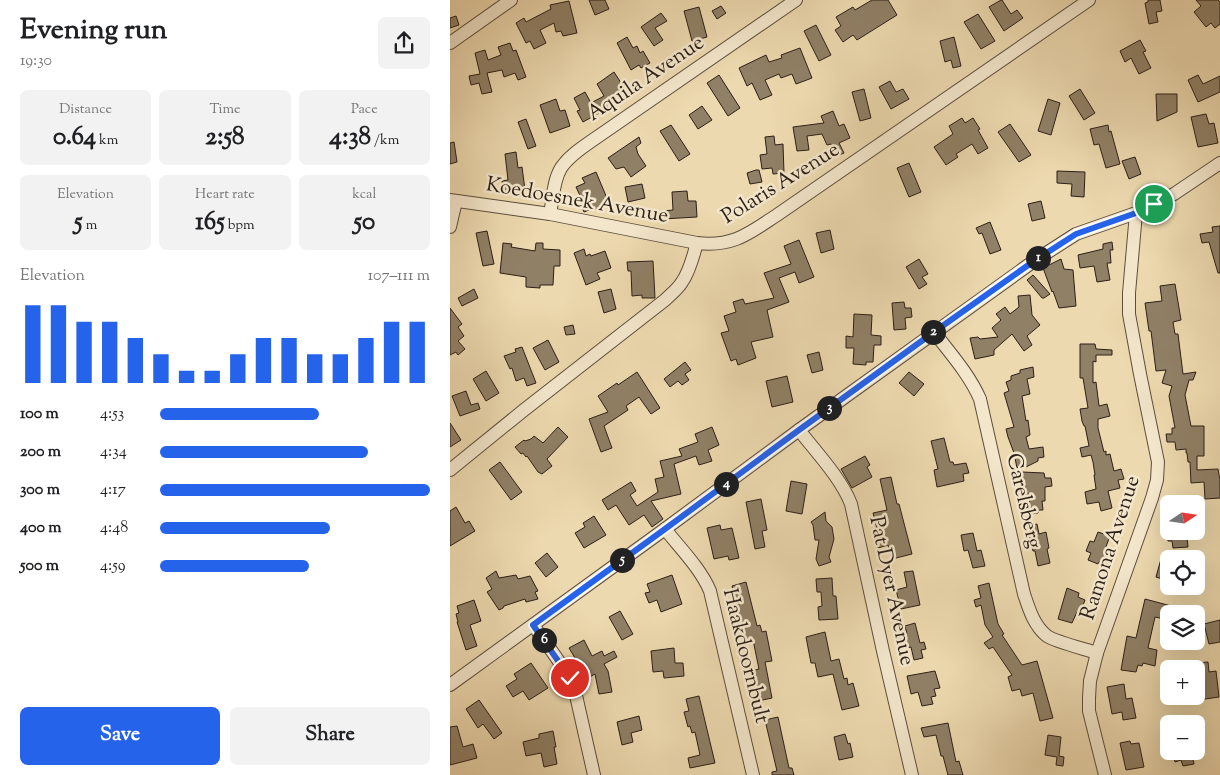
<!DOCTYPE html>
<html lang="en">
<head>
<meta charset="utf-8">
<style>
  :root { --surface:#fff; --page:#f2f2f2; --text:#202124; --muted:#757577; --accent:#2563eb }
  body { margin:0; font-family:"Sorts Mill Goudy",serif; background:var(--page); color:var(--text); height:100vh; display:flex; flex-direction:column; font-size:19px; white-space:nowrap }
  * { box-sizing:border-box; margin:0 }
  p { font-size:16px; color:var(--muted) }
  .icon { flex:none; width:28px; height:28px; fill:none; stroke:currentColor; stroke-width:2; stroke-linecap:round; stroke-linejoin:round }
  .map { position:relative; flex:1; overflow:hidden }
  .sheet { display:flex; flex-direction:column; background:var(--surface); width:450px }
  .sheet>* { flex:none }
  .needle { width:32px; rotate:77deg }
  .controls { position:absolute; left:710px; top:495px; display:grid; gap:10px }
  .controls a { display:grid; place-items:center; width:45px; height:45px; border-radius:8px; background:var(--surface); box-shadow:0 5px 20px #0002; font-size:25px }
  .pin { position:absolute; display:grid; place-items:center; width:42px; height:42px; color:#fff; margin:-21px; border:2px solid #fff; border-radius:50%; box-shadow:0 1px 5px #0007 }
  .km { position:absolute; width:25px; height:25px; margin:-12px; border-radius:50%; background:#222; color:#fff; font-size:14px; line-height:25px; text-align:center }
  .round { display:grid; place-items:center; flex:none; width:52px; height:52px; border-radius:8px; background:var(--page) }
  .head { display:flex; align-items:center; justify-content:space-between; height:85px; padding:0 20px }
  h1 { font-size:28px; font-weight:700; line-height:38px }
  .figures { display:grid; grid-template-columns:repeat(3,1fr); gap:8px; height:85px; padding:5px 20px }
  .figures div { display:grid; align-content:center; border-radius:8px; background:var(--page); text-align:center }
  .figures b { font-size:25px; font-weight:700 }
  .figures small { font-size:14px; font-weight:400 }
  .figures p { font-size:14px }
  .chart { height:140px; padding:10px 20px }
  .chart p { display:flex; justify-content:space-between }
  .chart svg { width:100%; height:90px; margin-top:5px; stroke:var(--accent); stroke-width:6 }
  .cta { display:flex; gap:10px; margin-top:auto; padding:10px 20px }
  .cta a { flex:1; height:58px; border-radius:8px; background:var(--accent); color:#fff; font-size:20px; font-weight:700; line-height:58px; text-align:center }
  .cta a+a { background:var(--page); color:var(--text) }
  ul { padding:0 20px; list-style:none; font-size:16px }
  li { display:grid; grid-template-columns:80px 60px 1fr; align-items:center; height:38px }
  li i { height:12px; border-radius:6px; background:var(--accent) }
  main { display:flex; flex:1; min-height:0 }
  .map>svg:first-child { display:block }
  .building { fill:#908066; stroke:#2c1f17 }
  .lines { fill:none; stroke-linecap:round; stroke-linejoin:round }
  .minor-casing { stroke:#5c4e3d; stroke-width:14 }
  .minor { stroke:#f3e6cb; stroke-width:12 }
  .route-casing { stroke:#fff; stroke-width:10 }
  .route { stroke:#2563eb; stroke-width:6 }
  .labels { text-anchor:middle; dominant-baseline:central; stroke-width:5; stroke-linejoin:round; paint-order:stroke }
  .street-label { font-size:21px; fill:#2c1f17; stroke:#f3e6cb }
</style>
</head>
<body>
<main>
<section class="sheet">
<div class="head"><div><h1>Evening run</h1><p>19:30</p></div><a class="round"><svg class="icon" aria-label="share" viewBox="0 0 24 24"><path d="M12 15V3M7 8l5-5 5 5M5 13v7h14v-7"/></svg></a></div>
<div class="figures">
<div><p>Distance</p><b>0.64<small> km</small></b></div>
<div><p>Time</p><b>2:58</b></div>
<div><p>Pace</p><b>4:38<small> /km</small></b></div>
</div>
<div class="figures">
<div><p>Elevation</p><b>5<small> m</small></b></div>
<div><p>Heart rate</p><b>165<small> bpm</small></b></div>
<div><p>kcal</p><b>50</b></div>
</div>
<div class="chart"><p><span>Elevation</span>107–111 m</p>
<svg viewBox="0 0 160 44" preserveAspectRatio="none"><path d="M5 44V6M15 44V6M25 44V14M35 44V14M45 44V22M55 44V30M65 44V38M75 44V38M85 44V30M95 44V22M105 44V22M115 44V30M125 44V30M135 44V22M145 44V14M155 44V14"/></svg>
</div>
<ul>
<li><b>100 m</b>4:53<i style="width:59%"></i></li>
<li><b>200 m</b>4:34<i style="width:77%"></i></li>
<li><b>300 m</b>4:17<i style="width:100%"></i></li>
<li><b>400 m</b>4:48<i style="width:63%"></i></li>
<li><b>500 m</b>4:59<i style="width:55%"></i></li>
</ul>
<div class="cta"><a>Save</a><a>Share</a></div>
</section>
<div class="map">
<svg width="770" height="775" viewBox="0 0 770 775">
  <rect width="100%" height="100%" fill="#edd9af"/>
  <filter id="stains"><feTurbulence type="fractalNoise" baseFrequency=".004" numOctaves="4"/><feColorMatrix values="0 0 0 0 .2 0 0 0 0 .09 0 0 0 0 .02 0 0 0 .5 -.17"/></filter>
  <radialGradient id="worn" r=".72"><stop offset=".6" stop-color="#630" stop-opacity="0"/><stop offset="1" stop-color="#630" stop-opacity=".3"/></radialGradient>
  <g class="building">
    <path d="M139 0H155L159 9 145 15Z"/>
    <path d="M422 0H438L447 15 407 40 403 35 393 42 385 30 391 26 386 17 403 7 405 10Z"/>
    <path d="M551 0H552L561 14 567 10 573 18 554 31 539 7Z"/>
    <path d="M698 0H710L712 11 706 12 708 22 699 24 695 3 698 2Z"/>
    <path d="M746 0H768L770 2V24L765 28 761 23 756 27 744 12 751 6Z"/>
    <path d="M119 1 127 33 113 36 111 31 106 32 104 23 90 30 96 43 84 49 80 41 76 43 66 23 74 18 76 22 101 9 100 5Z"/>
    <path d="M271 6 276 13 267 19 262 11Z"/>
    <path d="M249 7 257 37 242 41 234 11Z"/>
    <path d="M211 13 217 21 205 28 213 40 204 46 191 27Z"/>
    <path d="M528 14 545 41 531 49 514 22Z"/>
    <path d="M6 16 9 25 0 28V18Z"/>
    <path d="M366 25 381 55 369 61 354 31Z"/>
    <path d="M177 37 183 48 187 46 190 53 193 51 200 63 191 68 189 65 181 70 167 43Z"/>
    <path d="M504 37 511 66 503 68 501 60 495 62 490 41Z"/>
    <path d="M690 40 696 51 693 52 701 68 689 74 681 58 675 62 670 51Z"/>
    <path d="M60 43 63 51 66 50 76 77 68 80 65 73 54 77 52 70 37 73 42 92 32 94 29 83 21 85 19 76 30 74 25 53 35 50 38 60 51 55 48 47Z"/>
    <path d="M350 48 362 78 346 84 342 74 331 78 329 74 315 80 322 95 310 100 302 83 297 86 289 68 316 55 319 62 332 58 331 55Z"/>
    <path d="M164 72 175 89 155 102 158 108 133 122 127 111 130 110 124 98 135 92 141 103 154 96 147 84Z"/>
    <path d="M269 75 290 108 278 116 257 83Z"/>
    <path d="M748 75 753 84 770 76V92L748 102 738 80Z"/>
    <path d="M440 81 446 92 453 89 459 99 441 109 429 87Z"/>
    <path d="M414 89 421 118 410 121 402 92Z"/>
    <path d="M630 89 645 113 634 120 619 96Z"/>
    <path d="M706 94H727V112L707 121Z"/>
    <path d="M106 99 110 111 115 110 120 126 100 133 90 105Z"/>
    <path d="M598 99 610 103 601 135 588 131Z"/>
    <path d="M252 106 262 120 248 129 239 115Z"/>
    <path d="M383 111 389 126 394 124 400 138 389 143 394 153 387 156 381 144 377 145 372 134 357 136 359 150 347 151 343 127 374 123 371 116Z"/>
    <path d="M756 114 759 124 764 123 768 143 748 147 741 117Z"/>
    <path d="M512 118 515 123 523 118 530 129 528 130 538 148 528 154 522 144 506 154 508 157 496 165 484 147 503 134 499 126Z"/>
    <path d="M76 119 86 146 78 149 68 122Z"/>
    <path d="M560 124 581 155 569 162 548 132Z"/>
    <path d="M221 125 240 154 229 161 210 131Z"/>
    <path d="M658 125 659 132 661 131 670 164 656 168 649 144 644 145 640 129Z"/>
    <path d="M324 136 325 145 333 144 334 173 323 174 322 168 312 169 310 155 317 154 315 137Z"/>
    <path d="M189 137 191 143 186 147 188 154 196 166 181 177 174 167 166 169 158 158Z"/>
    <path d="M4 142 7 162 0 164V143Z"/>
    <path d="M66 152 68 168 72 167 75 190 54 192 52 181 58 180 55 154Z"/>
    <path d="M685 157 691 174 679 179 672 161Z"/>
    <path d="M459 163 471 192 459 197 447 168Z"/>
    <path d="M306 170H309L312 182 300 184 297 173Z"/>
    <path d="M607 171 635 172 634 197 621 196 622 184 607 183Z"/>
    <path d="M146 172 159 203 145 209 144 208 134 212 131 205 134 204 126 187 135 183 132 178Z"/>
    <path d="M192 184 195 198 178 202 175 187Z"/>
    <path d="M237 191 238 201H246L247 217 213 219 212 211 223 210 222 192Z"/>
    <path d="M591 201 595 218 582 221 578 204Z"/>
    <path d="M540 222 551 250 540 254 532 233 529 234 526 228Z"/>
    <path d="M770 226V273H768L759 242 752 243 750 234 763 232 762 227Z"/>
    <path d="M380 230 384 249 371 253 366 233Z"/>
    <path d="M37 231 44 264 33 266 26 233Z"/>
    <path d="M349 240 364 277 349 283 345 272 329 278 339 302 317 310 323 337 301 342 306 358 288 365 286 359 281 361 271 333 279 331 274 316 286 312 283 302 293 299 295 304 324 298 314 273 341 264 334 246Z"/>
    <path d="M662 242 663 250H660L661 263H657L660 280 647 282 644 266 630 268 628 255 653 249V244Z"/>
    <path d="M53 243 62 244 61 247 85 251 86 243H93V249L110 250V266H104L103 285H90V288L76 287V277L50 273Z"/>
    <path d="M134 249 136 256 140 254 141 256 155 251 161 268 147 273 150 279 136 285 124 253Z"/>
    <path d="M469 259 478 274 472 277 477 284 469 289 456 267Z"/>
    <path d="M611 259 614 269 623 270 626 306 609 308 603 291 602 292 593 268Z"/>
    <path d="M203 261 205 298H192V295L182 296 181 271H178L177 262Z"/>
    <path d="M583 275 600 294 594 298H592L577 280Z"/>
    <path d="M725 284 731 320 723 322 725 334H728L733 374 746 372 743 380H739L735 395 741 426H754V456H747V470L768 469 770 480V498L755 499 754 482 741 483 740 462H738L737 453H736V449L726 450 725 442H717L716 434H722V428H725L719 396 722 386 712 383 716 370 706 371 701 331H699L695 303 712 301 710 286Z"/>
    <path d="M24 289 28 298 12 306 8 298Z"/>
    <path d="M161 289 166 309 154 313 148 292Z"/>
    <path d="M580 295 582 315 590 325 577 336 582 345 574 351 562 334 544 350V355L525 359 520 338 528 337 530 339 548 337 542 328 551 320 546 314 555 307 560 314 569 307 568 296Z"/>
    <path d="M454 302 455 308H461L462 317 455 318 456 329 444 330 442 303Z"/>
    <path d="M0 308 12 324 8 327 14 336 8 341 15 349 8 355 6 352 0 355Z"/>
    <path d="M404 314 422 315 421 335 431 336V345H424L423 362H416V365L403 364 404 348H396V336L403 337Z"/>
    <path d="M123 325 125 334 116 335 114 327Z"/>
    <path d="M98 340 109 362 95 370 83 348Z"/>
    <path d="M630 344H645L646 349 662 350V355H646V362L643 361V383L646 382 649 406 657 404 660 416 648 419V428L654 452 656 451V455L660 454 664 471 671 469 674 479 668 480 670 488 658 491 662 508 651 511 649 502 637 504 635 492 646 489 644 475H645L643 462 641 455 632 457 630 448 639 446 635 426H634L632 421 630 409 638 408 633 378H630Z"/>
    <path d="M72 347 86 383 77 386 74 378 66 381 62 368 60 369 54 356 66 352 65 349Z"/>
    <path d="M369 352 373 370 362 373 357 355Z"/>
    <path d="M235 362 241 370 235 374 239 380 232 385 228 381 220 387 214 379Z"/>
    <path d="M583 367 584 377 577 379 580 394 572 396 576 421 578 420 580 435 576 437 579 449 593 447 594 457 588 458V461L572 469V467L567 468 564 453 558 437 556 429 564 427 554 393 559 391 556 382 561 380V376L570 373V370Z"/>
    <path d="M36 371 49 393 36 401 23 379Z"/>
    <path d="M187 372 210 408 201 414 189 397 176 406 178 410 154 426 162 448 151 452 139 419 158 412 148 396 167 383 168 385Z"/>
    <path d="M459 372 474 384 464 396 449 383Z"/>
    <path d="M337 376 343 402 322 407 316 381Z"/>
    <path d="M16 391 21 405 28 403 30 409 10 416 2 396Z"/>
    <path d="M0 423 11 440 0 447Z"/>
    <path d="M108 427 118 437 97 459 102 466 92 474 88 472 77 456 76 457 73 453 71 454 65 447 74 440 75 441 81 439 84 436 93 443Z"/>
    <path d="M262 427 269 445 258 450 262 461 249 465 246 456 224 464 231 494 201 501 213 519 202 527 194 515 179 525 166 505 158 510 152 500 181 482 186 491 180 495 187 506 208 492 205 479 214 477 210 461 232 456 229 449 248 442 245 434Z"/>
    <path d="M494 438 500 462H503L504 465 516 463 519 473 513 474 514 481 487 487 484 470 488 469 481 441Z"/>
    <path d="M415 456 420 465 417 467 422 477 402 488 391 469Z"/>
    <path d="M50 462 72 492 61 500 39 470Z"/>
    <path d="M572 472 594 473 595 478H601L602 486 595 487V501H592L593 510H588V513L580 514 579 494 575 495V484H572Z"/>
    <path d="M441 477 447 504H449L462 554 442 559 438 545 428 548 424 530 427 529 423 513 437 510 430 479Z"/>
    <path d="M341 481 357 484 352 514 336 511Z"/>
    <path d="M311 499 317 530 312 531 315 547 305 549 296 502Z"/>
    <path d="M6 507 15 523 19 521 25 531 0 546V511Z"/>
    <path d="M375 512 376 521 382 527 384 539 379 557 381 562 369 566 366 559 369 540H365L363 525 361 522Z"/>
    <path d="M144 516 156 535 134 548 125 533 135 527 133 523Z"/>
    <path d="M587 524 589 534 596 532 599 548 597 549 600 563 588 566 585 551H583L577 526Z"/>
    <path d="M270 525 271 530 282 528 289 558 279 560 278 556 264 559 257 528Z"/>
    <path d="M717 531H749L750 536 737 537 738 547 723 548 722 541H718Z"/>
    <path d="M648 532 660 536 654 552 662 555 658 565 649 562 648 564 638 560 641 553 636 551 640 541 644 542Z"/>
    <path d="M523 533 527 551 531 550 535 566 523 568 518 550 514 551 511 535Z"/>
    <path d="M97 553 108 567 96 577 85 563Z"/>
    <path d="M711 559 719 562V581L706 577Z"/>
    <path d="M46 571 49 578 66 575 68 579 80 576 88 591 85 592 88 599 76 602 75 599 54 606 53 608 49 610 37 592 42 589 36 578Z"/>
    <path d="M463 571 470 605 451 609 446 590 457 587 454 572Z"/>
    <path d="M222 575 232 604 211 612 207 600 199 603 195 593 200 592 197 584Z"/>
    <path d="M382 578 383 596H386L388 619 369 620 368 607 372 606 371 592H367L366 579Z"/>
    <path d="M296 582 307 626 310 625 312 632 316 631 322 661 315 662 322 698 308 701 301 671 309 669 303 640 294 642 292 629H293L282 586Z"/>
    <path d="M539 583 548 624 554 634 552 635 572 665 587 661 603 718 590 721 583 693 572 696 570 689 562 691 558 677 562 675 543 647 539 649 534 643 543 637 535 625 531 605 526 607 524 600 531 598 528 586Z"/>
    <path d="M617 588 629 593 628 597 635 600 630 613 627 612 622 623 608 619Z"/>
    <path d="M695 599 725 607 723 614H719V620L705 617 698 648 707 650 705 666 693 663 692 666 688 665 686 672 671 670 677 636 686 638Z"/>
    <path d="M24 600 31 621 20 625 27 646 16 650 7 622H8L6 614 9 613 7 606Z"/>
    <path d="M170 611 183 634 172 640 159 617Z"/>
    <path d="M770 620V642L759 644 754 624Z"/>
    <path d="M465 623 470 643 474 642 476 649 471 650 473 658 464 660 461 647 451 649 448 636 457 634 455 626Z"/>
    <path d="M375 632 381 661 389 659 394 679 397 678 398 685 403 683 409 706 392 710 383 674 368 677 365 663H361L356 637Z"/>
    <path d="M134 640 142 656 152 651 154 656 164 651 167 657 154 664 158 671 162 692 149 694 145 674 136 679 125 658 119 648Z"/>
    <path d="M224 648 225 663H233L234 676 214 678 213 671 203 672 201 651Z"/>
    <path d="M758 662 759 672 766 671 769 697 748 700 746 685V663Z"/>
    <path d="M81 663 98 688 79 700 73 691 63 697 56 686 67 679 64 674Z"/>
    <path d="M485 671 490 688 484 689 486 696 481 697 483 704 472 706 468 692 461 694 457 676Z"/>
    <path d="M674 684 676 699 682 698 686 718 673 720 672 712 662 714 657 687Z"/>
    <path d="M249 696 265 763 240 768 238 758 250 755 245 732 242 733 240 726 238 727 234 712 239 711 236 699Z"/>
    <path d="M29 700 52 733 44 739 33 724 28 728 16 709Z"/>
    <path d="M189 716 192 730 181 733 183 742 172 745 167 722Z"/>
    <path d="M328 717 339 768H342L344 775H322V772L327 771 315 720Z"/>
    <path d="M498 723 506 762 509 761 513 775H498L493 756H491L486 735 474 737 471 728Z"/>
    <path d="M7 726 13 747 23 744 27 758 0 765V727Z"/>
    <path d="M103 731 106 747H104L107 764 94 767 91 753 76 756 73 742 89 738V734Z"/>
    <path d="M395 734 398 744 400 743 403 757 389 760 384 737Z"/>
    <path d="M598 735 611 737 609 756 614 757 613 766 606 765 607 757 595 755Z"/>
    <path d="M680 741 681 744 689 743 694 767 676 770 670 743Z"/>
    <path d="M728 751H741L744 764 733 766 731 760 725 762 723 752Z"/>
  </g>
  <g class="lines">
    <g class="minor-casing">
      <g id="minor">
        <path d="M0 43 61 0"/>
        <path d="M0 200 100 214 247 243C283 247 298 234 327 215L639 0"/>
        <path d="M100 214C103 199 103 181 111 168 118 157 130 149 140 142L346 0"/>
        <path d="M0 227 6 201"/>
        <path d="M484 332C500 353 519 374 530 399L574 594C579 609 584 626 597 636 606 642 635 649 647 653"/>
        <path d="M349 430C366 452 391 478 401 504L433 651 462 775"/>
        <path d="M0 470 74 410 215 300C221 294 228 289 232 282 240 271 243 256 247 243"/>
        <path d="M215 529C230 548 251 569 260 591L303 775"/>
        <path d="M83 625C98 646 115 667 125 691L144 775"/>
        <path d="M0 685 215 529 349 430 584 261 626 234 686 213 724 194 770 163"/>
        <path d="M655 775 639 711V698L640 681 647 653 702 498 707 480 708 462 690 374 679 314V293L686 213"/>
      </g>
    </g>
    <use href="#minor" class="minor"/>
  </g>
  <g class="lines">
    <g class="route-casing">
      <path id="route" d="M120 678 83 625 215 529 349 430 484 332 584 261 626 234 686 213 704 204"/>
    </g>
    <use href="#route" class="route"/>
  </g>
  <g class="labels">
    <g class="street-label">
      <text transform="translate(196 79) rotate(-34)">Aquila Avenue</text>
      <text transform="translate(331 184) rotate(-32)">Polaris Avenue</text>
      <text transform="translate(127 201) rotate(10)">Koedoesnek Avenue</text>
      <text transform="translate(573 501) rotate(77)">Carelsberg</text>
      <text transform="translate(661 548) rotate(-72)">Ramona Avenue</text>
      <text transform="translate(441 591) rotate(78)">Pat Dyer Avenue</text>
      <text transform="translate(295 656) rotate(76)">Haakdoornbult</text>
    </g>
  </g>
  <rect width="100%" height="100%" filter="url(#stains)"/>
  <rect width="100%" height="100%" fill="url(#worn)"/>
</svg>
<div class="controls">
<a><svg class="needle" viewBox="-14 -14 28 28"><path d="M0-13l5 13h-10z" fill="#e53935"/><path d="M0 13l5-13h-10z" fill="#757577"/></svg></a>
<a><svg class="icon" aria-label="locate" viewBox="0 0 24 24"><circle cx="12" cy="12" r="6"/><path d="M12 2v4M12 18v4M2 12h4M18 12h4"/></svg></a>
<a><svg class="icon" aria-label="layers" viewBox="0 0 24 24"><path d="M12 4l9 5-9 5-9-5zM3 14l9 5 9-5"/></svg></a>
<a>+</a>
<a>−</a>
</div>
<div class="pin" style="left:704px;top:204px;background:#1e9e55"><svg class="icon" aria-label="arrive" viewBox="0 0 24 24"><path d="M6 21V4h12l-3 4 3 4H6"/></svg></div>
<div class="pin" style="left:120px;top:678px;background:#d93025"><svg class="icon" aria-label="check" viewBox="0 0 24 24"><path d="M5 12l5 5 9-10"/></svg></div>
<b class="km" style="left:588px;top:258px">1</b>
<b class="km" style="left:483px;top:332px">2</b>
<b class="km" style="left:379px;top:408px">3</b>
<b class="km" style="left:276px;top:484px">4</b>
<b class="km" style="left:172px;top:560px">5</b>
<b class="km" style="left:94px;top:640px">6</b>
</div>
</main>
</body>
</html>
